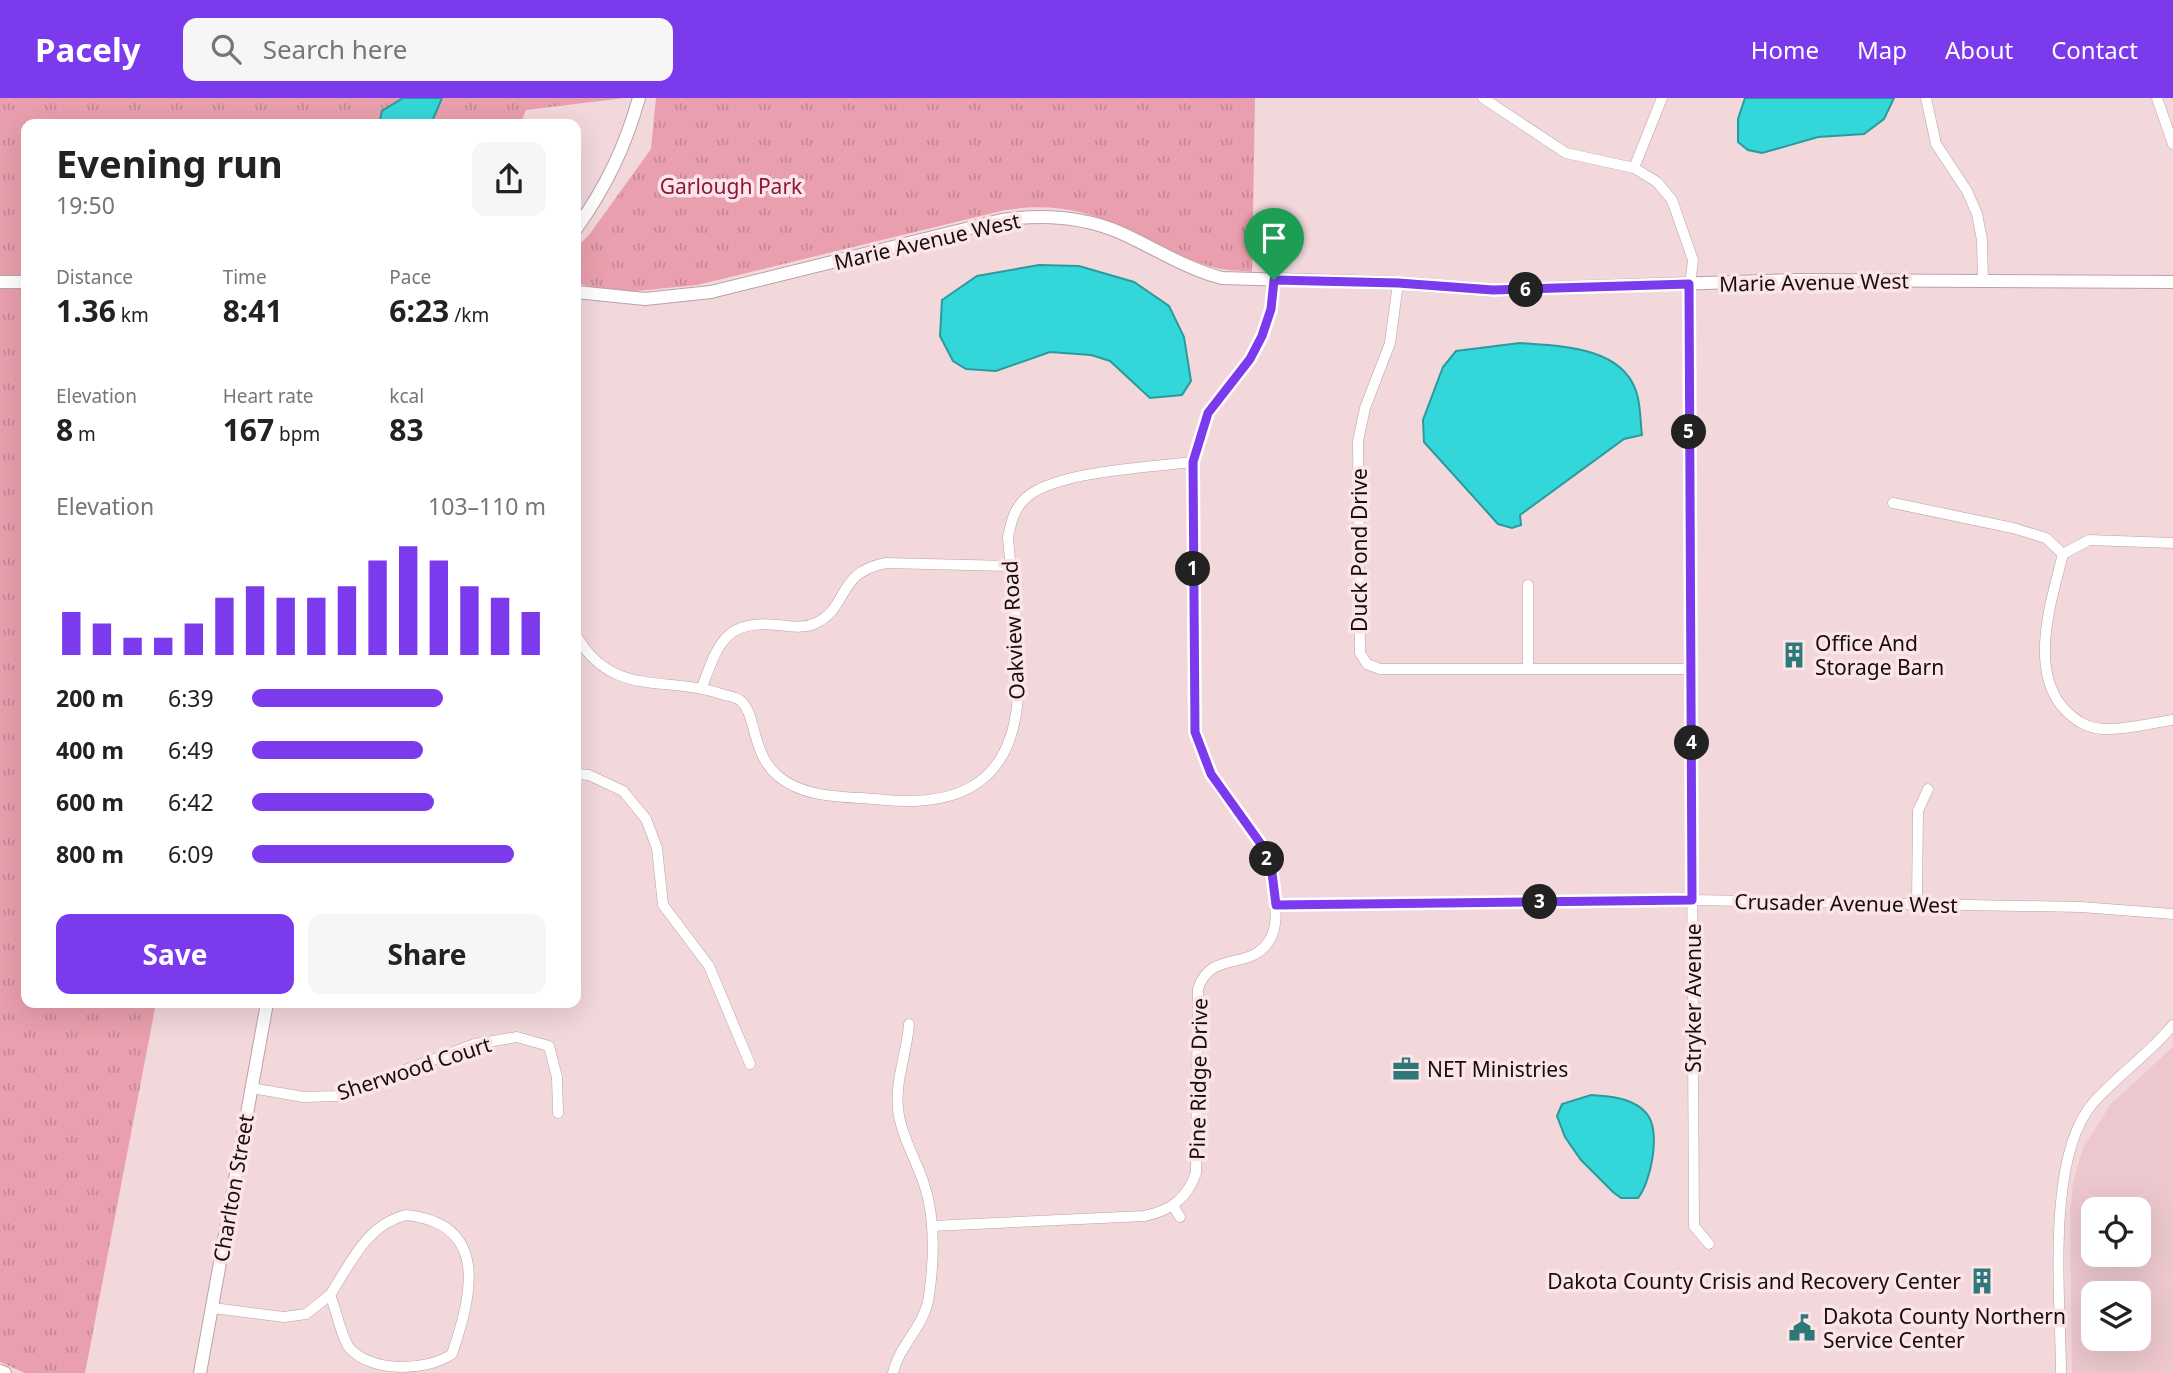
<!DOCTYPE html>
<html lang="en">
<head>
<meta charset="utf-8">
<style>
  :root { --surface:#fff; --page:#f6f6f6; --text:#222; --muted:#767676; --accent:#7c3aed }
  body { margin:0; font-family:"Noto Sans",sans-serif; background:var(--page); color:var(--text); height:100vh; display:flex; flex-direction:column; font-size:26px; white-space:nowrap }
  * { box-sizing:border-box; margin:0 }
  p { font-size:23px; color:var(--muted) }
  .icon { flex:none; width:38px; height:38px; fill:none; stroke:currentColor; stroke-width:2; stroke-linecap:round; stroke-linejoin:round }
  .map { position:relative; flex:1; overflow:hidden }
  .sheet { position:absolute; left:21px; top:21px; width:560px; height:889px; display:flex; flex-direction:column; background:var(--surface); border-radius:14px; box-shadow:0 7px 28px #0002 }
  .sheet>* { flex:none }
  .fabs { position:absolute; left:2081px; top:1099px; display:grid; gap:14px }
  .fabs a { display:grid; place-items:center; width:70px; height:70px; border-radius:14px; background:var(--surface); box-shadow:0 7px 28px #0002; font-size:35px }
  .pin { position:absolute; display:grid; place-items:center; width:60px; height:60px; color:#fff; margin:-72px -30px; border-radius:50% 50% 50% 0; rotate:-45deg; box-shadow:0 0 7px #0007 }
  .pin .icon { rotate:45deg }
  .km { position:absolute; width:35px; height:35px; margin:-18px; border-radius:50%; background:#222; color:#fff; font-size:19px; line-height:35px; text-align:center }
  .round { display:grid; place-items:center; flex:none; width:74px; height:74px; border-radius:14px; background:var(--page) }
  .overview { display:flex; align-items:center; justify-content:space-between; height:119px; padding:0 35px }
  h1 { font-size:38px; font-weight:700; line-height:52px }
  .figures { display:grid; grid-template-columns:repeat(3,1fr); gap:10px; height:119px; padding:7px 35px }
  .figures div { display:grid; align-content:center }
  .figures b { font-size:30px; font-weight:700 }
  .figures small { font-size:19px; font-weight:400 }
  .figures p { font-size:19px }
  .chart { height:196px; padding:14px 35px }
  .chart p { display:flex; justify-content:space-between }
  .chart svg { width:100%; height:126px; margin-top:7px; stroke:var(--accent); stroke-width:6 }
  .button { display:flex; gap:14px; margin-top:auto; padding:14px 35px }
  .button a { flex:1; height:80px; border-radius:14px; background:var(--accent); color:#fff; font-size:28px; font-weight:700; line-height:80px; text-align:center }
  .button a+a { background:var(--page); color:var(--text) }
  ul { padding:0 35px; list-style:none; font-size:23px }
  li { display:grid; grid-template-columns:112px 84px 1fr; align-items:center; height:52px }
  li i { height:18px; border-radius:9px; background:var(--accent) }
  header { display:flex; align-items:center; gap:42px; box-sizing:border-box; height:98px; padding:0 35px; background:var(--accent); color:#fff }
  header strong { font-size:33px }
  nav { display:flex; gap:38px; margin-inline-start:auto; font-size:24px }
  .search { width:490px; height:63px; background:var(--page); display:flex; align-items:center; gap:18px; box-sizing:border-box; padding:0 24px; border-radius:14px; color:var(--muted); font-size:26px }
  .map>svg:first-child { display:block }
  .built { fill:#ecc8ce; fill-rule:evenodd }
  .grass { fill:url(#grass-tufts) }
  .water { fill:#34d7d9; stroke:#2b9a9c; stroke-width:2 }
  .lines { fill:none; stroke-linecap:round; stroke-linejoin:round }
  .minor-casing { stroke:#bba1a5; stroke-width:11 }
  .tertiary-casing { stroke:#bba1a5; stroke-width:14 }
  .minor { stroke:#fff; stroke-width:10 }
  .tertiary { stroke:#fff; stroke-width:12 }
  .route-casing { stroke:#fff; stroke-width:14 }
  .route { stroke:#7c3aed; stroke-width:9 }
  .labels { text-anchor:middle; dominant-baseline:central; stroke-width:7; stroke-linejoin:round; paint-order:stroke }
  .park-label { font-size:21px; fill:#8f153f; stroke:#fce5e9 }
  .street-label { font-size:21px; fill:#160d0f; stroke:#fce5e9 }
  .poi-label { font-size:21px; fill:#160d0f; stroke:#fce5e9; text-anchor:start }
</style>
</head>
<body>
<header>
<strong>Pacely</strong>
<div class="search"><svg class="icon" aria-label="search" viewBox="0 0 24 24"><circle cx="10" cy="10" r="6"/><path d="M15 15l6 6"/></svg>Search here</div>
<nav><a>Home</a><a>Map</a><a>About</a><a>Contact</a></nav>
</header>
<div class="map">
<svg width="2173" height="1275" viewBox="0 0 2173 1275">
  <defs>
    <pattern id="grass-tufts" width="24" height="20" patternUnits="userSpaceOnUse" patternTransform="scale(1.75)"><rect width="24" height="20" fill="#e99fad"/><path d="M3 7l-1-3M5 7V3M7 7l1-3M15 17l-1-3M17 17v-4M19 17l1-3" fill="none" stroke="#c78894"/></pattern>
  </defs>
  <rect width="100%" height="100%" fill="#f2d7db"/>
  <path class="built" d="M2173 949V1275H2072L2070 1111 2073 1085 2083 1050 2111 1006ZM2093 1111H2138V1157H2093ZM2093 1195H2138V1241H2093Z"/>
  <g class="grass">
    <path d="M0 0H624L526 12 520 26H26V905H156L85 1275H25L0 1264Z"/>
    <path d="M656 0H1255L1252 174C1239 172 1223 173 1209 168 1129 143 1099 98 1005 112L697 187 617 195 576 185V150L589 137 651 51Z"/>
  </g>
  <g class="water">
    <path d="M403 0H442L431 26H379L382 13Z"/>
    <path d="M1745 0H1894L1884 21 1864 36 1818 39 1762 55 1748 52 1738 44V21Z"/>
    <path d="M1039 167 1079 168 1134 184 1169 208 1184 239 1191 283 1182 297 1150 300 1110 263 1091 257 1050 254 996 273 966 271 953 263 940 238 942 202 977 178Z"/>
    <path d="M1520 245C1558 248 1621 248 1636 293 1641 306 1640 323 1642 337L1624 341 1520 417 1521 427 1512 430 1498 426 1424 344 1423 322 1443 269 1456 253Z"/>
    <path d="M1591 997C1611 999 1633 999 1647 1016 1661 1034 1651 1084 1638 1100H1621L1613 1094 1581 1062 1565 1039 1557 1018 1562 1006Z"/>
  </g>
  <g class="lines">
    <g class="minor-casing">
      <g id="minor">
        <path d="M1483 0 1566 55 1634 70 1657 84 1672 102 1693 162 1689 196 1694 1128 1709 1146"/>
        <path d="M1926 0 1936 46 1967 93 1977 116 1982 142 1983 182"/>
        <path d="M2157 0 2173 46"/>
        <path d="M1634 70 1662 0"/>
        <path d="M1398 185 1390 245 1365 310 1358 343 1360 555 1367 566 1380 571H1691"/>
        <path d="M1893 405 2013 430 2046 440 2063 456"/>
        <path d="M2173 445 2089 442 2063 456C2051 504 2028 572 2065 612 2076 623 2087 630 2103 631 2125 632 2151 625 2173 622"/>
        <path d="M1528 487V571"/>
        <path d="M576 537C612 601 667 577 721 596 727 598 737 599 741 603 757 618 751 655 778 678 806 702 850 698 885 702 1061 718 1016 552 1008 439 1011 426 1013 414 1022 404 1046 373 1153 369 1193 364"/>
        <path d="M702 589C719 544 725 522 778 527 791 528 804 531 816 525 849 510 836 474 886 465L1010 468"/>
        <path d="M576 676 589 677 623 693 646 721 657 750 663 807 709 868 750 966"/>
        <path d="M1917 806 1918 713 1928 691"/>
        <path d="M1276 807 1692 802 2081 809 2173 816"/>
        <path d="M251 990 304 999 336 998 475 946 517 939 549 948 557 979 558 1015"/>
        <path d="M1173 1108 1180 1119"/>
        <path d="M406 1117C490 1126 472 1197 452 1256 426 1274 368 1275 348 1248 339 1232 337 1213 330 1197 351 1165 366 1127 406 1117Z"/>
        <path d="M932 1128 1144 1118C1170 1113 1187 1101 1196 1075L1198 891C1211 851 1249 874 1269 843 1277 831 1276 815 1275 801 1273 783 1272 765 1263 749 1249 722 1223 702 1210 675 1204 662 1200 647 1195 634L1193 364 1208 315 1250 261 1262 238 1271 211 1274 182"/>
        <path d="M213 1210 284 1219 306 1216 330 1197"/>
        <path d="M893 1275C899 1247 925 1228 929 1198 934 1162 936 1121 924 1086 916 1061 901 1038 898 1011 895 982 907 955 909 926"/>
        <path d="M2061 1275C2061 1203 2045 1061 2093 1005 2118 977 2149 956 2173 927"/>
      </g>
    </g>
    <g class="tertiary-casing">
      <g id="tertiary">
        <path d="M576 131C606 89 625 49 639 0"/>
        <path d="M0 184H26"/>
        <path d="M576 194 645 201 711 194 1002 122C1042 116 1081 118 1119 134 1153 149 1186 171 1222 180L1398 185 1493 192 1796 182 2173 184"/>
        <path d="M0 1273 5 1275"/>
        <path d="M200 1275 267 905"/>
      </g>
    </g>
    <use href="#minor" class="minor"/>
    <use href="#tertiary" class="tertiary"/>
  </g>
  <g class="lines">
    <g class="route-casing">
      <path id="route" d="M1274 182 1398 185 1493 192 1689 186 1692 802 1276 807 1272 775 1263 749 1211 676 1195 634 1193 364 1208 315 1250 261 1262 238 1271 211Z"/>
    </g>
    <use href="#route" class="route"/>
  </g>
  <defs>
    <g id="building-bare" transform="scale(2.1)"><path d="M-4-6H4V6H1V3H-1V6H-4ZM-2.5-4.3h1.7v1.8h-1.7ZM.8-4.3h1.7v1.8H.8ZM-2.5-1h1.7V.8h-1.7ZM.8-1h1.7V.8H.8Z" fill="#2f7879" stroke="#fce5e9" stroke-width="2.5" paint-order="stroke"/></g>
    <g id="office-bare" transform="scale(2.1)"><path d="M-6-3h4V-5.5h4V-3h4V5H-6ZM-1-4.5V-3h2v-1.5ZM-6 0V1H6V0Z" fill="#2f7879" stroke="#fce5e9" stroke-width="2.5" paint-order="stroke"/></g>
    <g id="civic-bare" transform="scale(2.1)"><path d="M-.6-6.5H3V-4.5H.6V-3L4-1V1h2V6H-6V1h2V-1L-.6-3ZM-1.2 2.5V6h2.4V2.5Z" fill="#2f7879" stroke="#fce5e9" stroke-width="2.5" paint-order="stroke"/></g>
  </defs>
  <g fill-rule="evenodd">
    <use href="#building-bare" x="1794" y="557"/>
    <use href="#office-bare" x="1406" y="971"/>
    <use href="#building-bare" x="1982" y="1183"/>
    <use href="#civic-bare" x="1802" y="1230"/>
  </g>
  <g class="labels">
    <g class="park-label">
      <text x="731" y="88">Garlough Park</text>
    </g>
    <g class="street-label">
      <text transform="translate(927 143) rotate(-13)">Marie Avenue West</text>
      <text transform="translate(1814 184) rotate(-1)">Marie Avenue West</text>
      <text transform="translate(1359 452) rotate(-90)">Duck Pond Drive</text>
      <text transform="translate(1013 532) rotate(-93)">Oakview Road</text>
      <text transform="translate(1846 805) rotate(1)">Crusader Avenue West</text>
      <text transform="translate(1693 900) rotate(-90)">Stryker Avenue</text>
      <text transform="translate(414 970) rotate(-18)">Sherwood Court</text>
      <text transform="translate(1198 981) rotate(-89)">Pine Ridge Drive</text>
      <text transform="translate(233 1090) rotate(-80)">Charlton Street</text>
    </g>
    <g class="poi-label">
      <text x="1815" y="545">Office And<tspan x="1815" dy="24">Storage Barn</tspan></text>
      <text x="1427" y="971">NET Ministries</text>
      <text x="1961" y="1183" text-anchor="end">Dakota County Crisis and Recovery Center</text>
      <text x="1823" y="1218">Dakota County Northern<tspan x="1823" dy="24">Service Center</tspan></text>
    </g>
  </g>
</svg>
<div class="fabs">
<a><svg class="icon" aria-label="locate" viewBox="0 0 24 24"><circle cx="12" cy="12" r="6"/><path d="M12 2v4M12 18v4M2 12h4M18 12h4"/></svg></a>
<a><svg class="icon" aria-label="layers" viewBox="0 0 24 24"><path d="M12 4l9 5-9 5-9-5zM3 14l9 5 9-5"/></svg></a>
</div>
<div class="pin" style="left:1274px;top:182px;background:#1e9e55"><svg class="icon" aria-label="arrive" viewBox="0 0 24 24"><path d="M6 21V4h12l-3 4 3 4H6"/></svg></div>
<b class="km" style="left:1193px;top:471px">1</b>
<b class="km" style="left:1267px;top:761px">2</b>
<b class="km" style="left:1540px;top:804px">3</b>
<b class="km" style="left:1692px;top:645px">4</b>
<b class="km" style="left:1689px;top:334px">5</b>
<b class="km" style="left:1526px;top:192px">6</b>
<section class="sheet">
<div class="overview"><div><h1>Evening run</h1><p>19:50</p></div><a class="round"><svg class="icon" aria-label="share" viewBox="0 0 24 24"><path d="M12 15V3M7 8l5-5 5 5M5 13v7h14v-7"/></svg></a></div>
<div class="figures">
<div><p>Distance</p><b>1.36<small> km</small></b></div>
<div><p>Time</p><b>8:41</b></div>
<div><p>Pace</p><b>6:23<small> /km</small></b></div>
</div>
<div class="figures">
<div><p>Elevation</p><b>8<small> m</small></b></div>
<div><p>Heart rate</p><b>167<small> bpm</small></b></div>
<div><p>kcal</p><b>83</b></div>
</div>
<div class="chart"><p><span>Elevation</span>103–110 m</p>
<svg viewBox="0 0 160 44" preserveAspectRatio="none"><path d="M5 44V29M15 44V33M25 44V38M35 44V38M45 44V33M55 44V24M65 44V20M75 44V24M85 44V24M95 44V20M105 44V11M115 44V6M125 44V11M135 44V20M145 44V24M155 44V29"/></svg>
</div>
<ul>
<li><b>200 m</b>6:39<i style="width:65%"></i></li>
<li><b>400 m</b>6:49<i style="width:58%"></i></li>
<li><b>600 m</b>6:42<i style="width:62%"></i></li>
<li><b>800 m</b>6:09<i style="width:89%"></i></li>
</ul>
<div class="button"><a>Save</a><a>Share</a></div>
</section>
</div>
</body>
</html>
